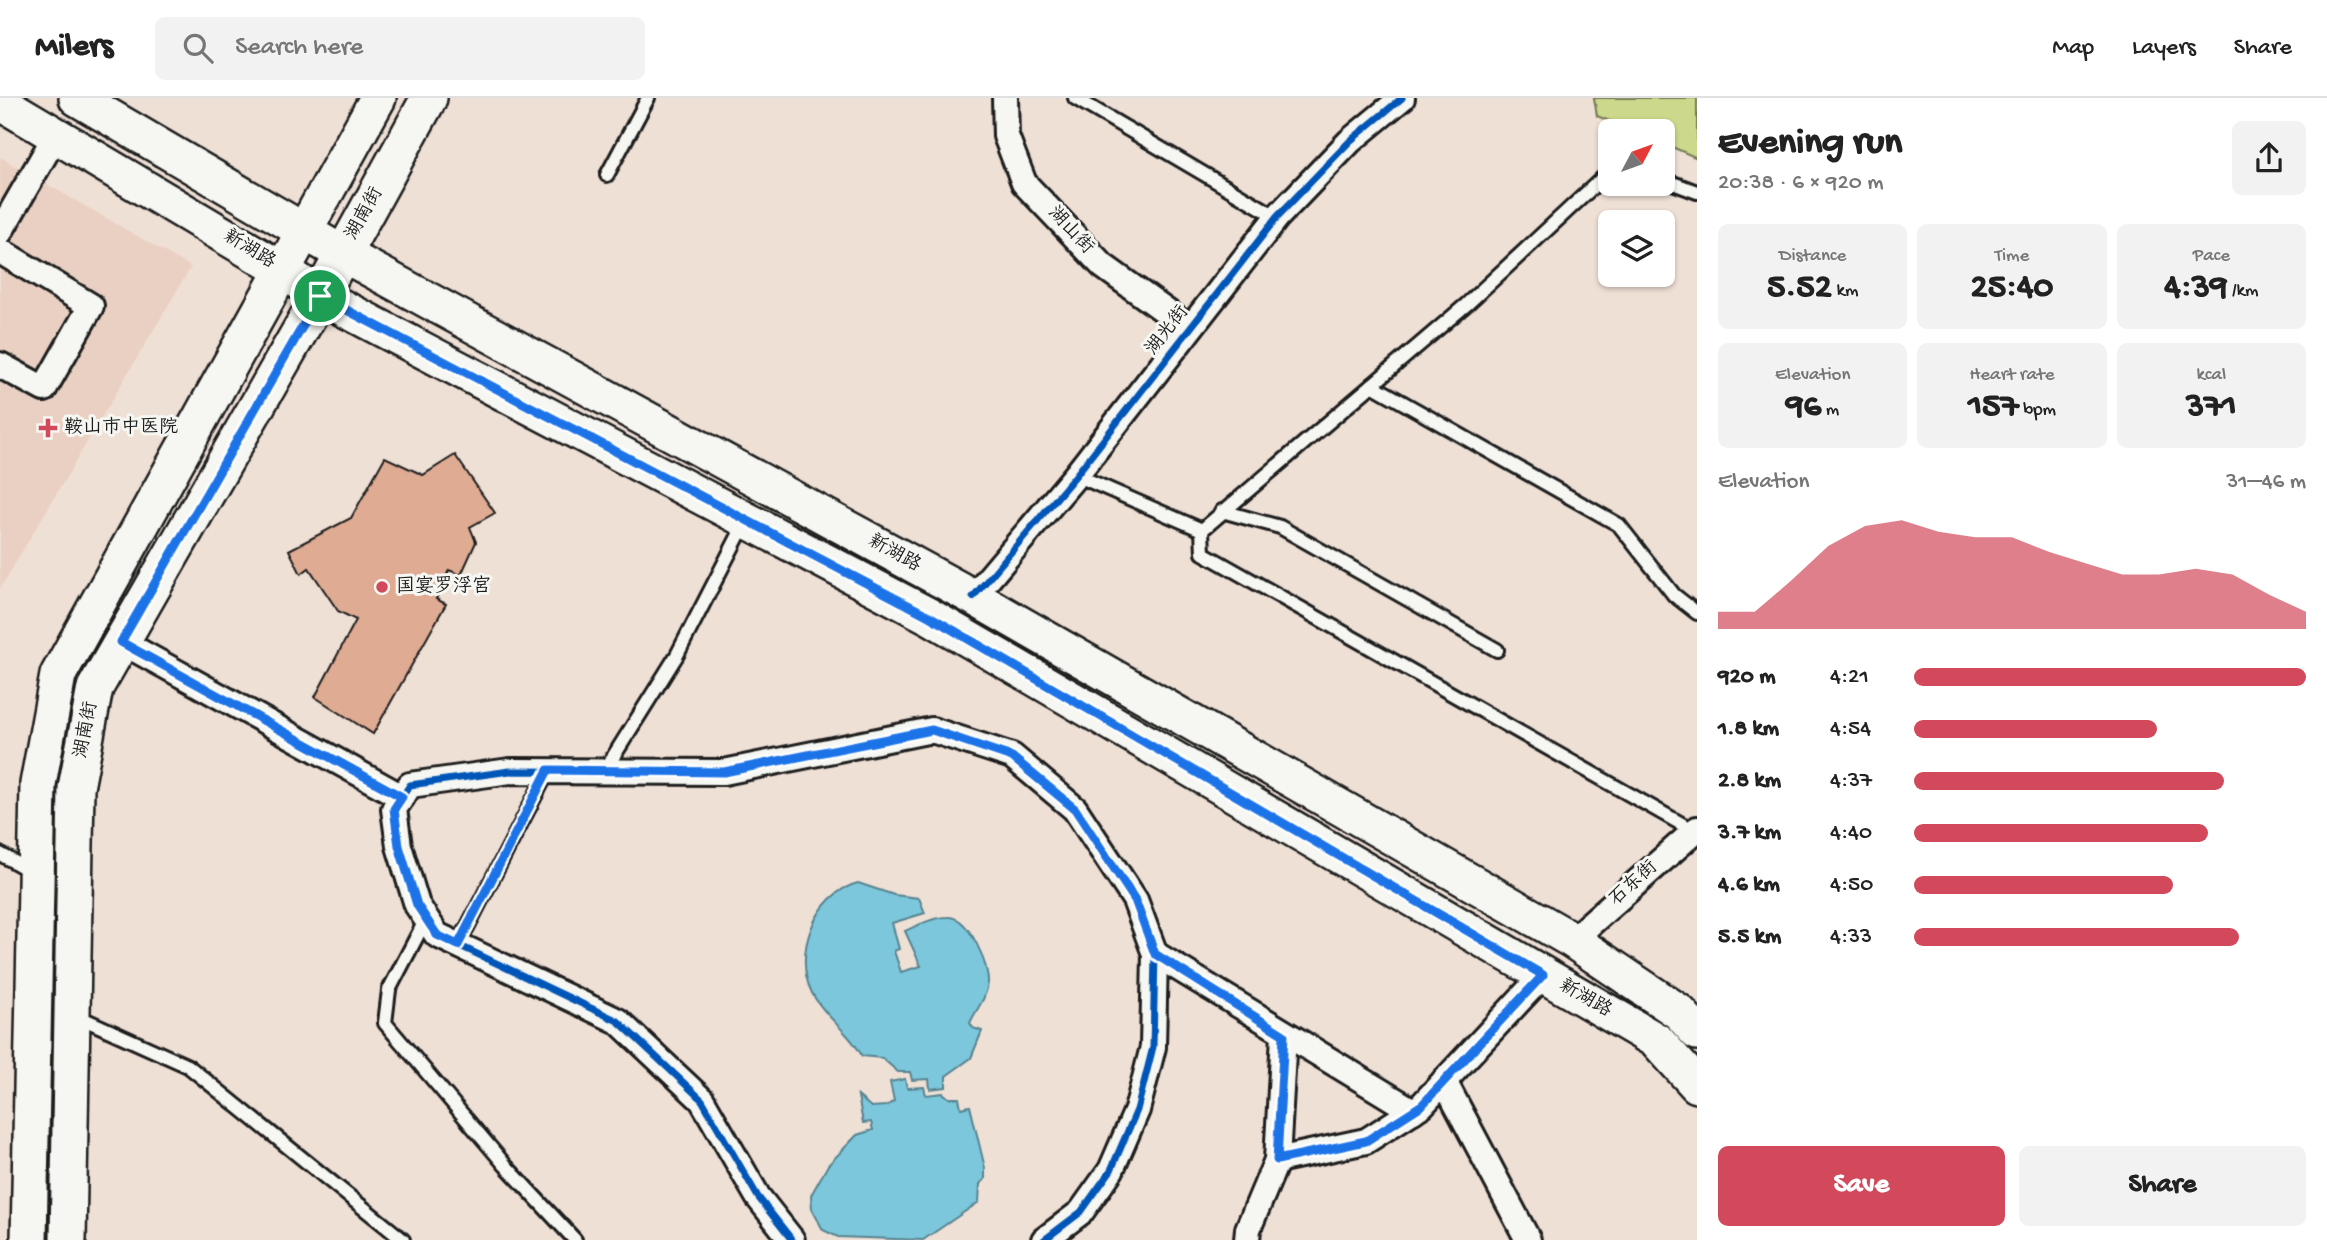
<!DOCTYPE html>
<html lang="en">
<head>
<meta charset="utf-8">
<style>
  :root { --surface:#fff; --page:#f2f2f2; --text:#222; --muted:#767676; --line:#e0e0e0; --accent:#d1495b }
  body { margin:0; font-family:"Gochi Hand","LXGW WenKai TC",sans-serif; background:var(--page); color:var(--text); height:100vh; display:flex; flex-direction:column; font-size:26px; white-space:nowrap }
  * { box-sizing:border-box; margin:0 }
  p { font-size:23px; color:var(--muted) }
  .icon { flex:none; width:38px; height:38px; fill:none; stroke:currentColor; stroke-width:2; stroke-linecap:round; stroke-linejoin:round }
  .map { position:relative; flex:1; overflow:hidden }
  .details { display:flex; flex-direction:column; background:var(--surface); width:630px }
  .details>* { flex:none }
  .needle { width:46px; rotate:49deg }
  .buttons { position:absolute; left:1598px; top:21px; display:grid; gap:14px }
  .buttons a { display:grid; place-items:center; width:77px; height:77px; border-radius:10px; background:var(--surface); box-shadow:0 2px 5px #0004; font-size:35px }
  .pin { position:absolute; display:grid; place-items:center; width:60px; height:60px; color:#fff; margin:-30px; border:4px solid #fff; border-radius:50%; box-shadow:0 2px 7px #0007 }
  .round { display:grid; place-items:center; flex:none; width:74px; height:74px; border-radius:10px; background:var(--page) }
  .overview { display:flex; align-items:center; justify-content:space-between; height:119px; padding:0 21px }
  h1 { font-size:38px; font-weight:700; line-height:52px }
  .metrics { display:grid; grid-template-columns:repeat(3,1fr); gap:10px; height:119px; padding:7px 21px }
  .metrics div { display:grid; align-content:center; border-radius:10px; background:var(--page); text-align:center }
  .metrics b { font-size:35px; font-weight:700 }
  .metrics small { font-size:19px; font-weight:400 }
  .metrics p { font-size:19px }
  .chart { height:196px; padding:14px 21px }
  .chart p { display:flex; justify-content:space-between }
  .chart svg { width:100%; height:126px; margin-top:7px; fill:var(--accent); opacity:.7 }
  .cta { display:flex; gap:14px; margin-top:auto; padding:14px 21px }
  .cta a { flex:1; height:80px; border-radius:10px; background:var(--accent); color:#fff; font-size:28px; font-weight:700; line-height:80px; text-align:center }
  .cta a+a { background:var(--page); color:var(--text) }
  ul { padding:0 21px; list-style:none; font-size:23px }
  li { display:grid; grid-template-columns:112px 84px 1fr; align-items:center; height:52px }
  li i { height:18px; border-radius:9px; background:var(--accent) }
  header { display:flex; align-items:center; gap:42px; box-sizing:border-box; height:98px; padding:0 35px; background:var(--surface); border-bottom:2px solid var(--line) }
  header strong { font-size:33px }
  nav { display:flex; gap:38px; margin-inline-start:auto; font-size:24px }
  .search { width:490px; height:63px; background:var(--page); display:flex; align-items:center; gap:18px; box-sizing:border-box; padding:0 24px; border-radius:10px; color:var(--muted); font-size:26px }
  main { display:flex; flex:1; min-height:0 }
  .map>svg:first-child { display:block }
  .built { fill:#ead0c2 }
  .green { fill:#ccd88c; stroke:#747a54; stroke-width:2 }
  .water { fill:#7cc7dc; stroke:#56838f; stroke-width:2 }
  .building { fill:#dfab93; stroke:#1c1c1c; stroke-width:2 }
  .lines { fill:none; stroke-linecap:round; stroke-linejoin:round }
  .lane-casing { stroke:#1c1c1c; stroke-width:18 }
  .street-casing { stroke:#1c1c1c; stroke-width:30 }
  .secondary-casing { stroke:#1c1c1c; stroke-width:40 }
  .lane { stroke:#f6f6f2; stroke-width:12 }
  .street { stroke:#f6f6f2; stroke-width:24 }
  .secondary { stroke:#f6f6f2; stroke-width:35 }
  .cycleway-casing { stroke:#f6f6f2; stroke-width:11 }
  .cycleway { stroke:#0057b8; stroke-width:7 }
  .route-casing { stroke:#fff; stroke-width:14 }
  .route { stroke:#1a73e8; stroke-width:9 }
  .poi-dot { fill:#d1495b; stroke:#f6f6f2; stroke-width:2.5 }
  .labels { text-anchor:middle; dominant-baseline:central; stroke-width:6; stroke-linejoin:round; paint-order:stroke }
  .street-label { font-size:19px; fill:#1c1c1c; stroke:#f6f6f2 }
  .poi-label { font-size:19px; fill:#1c1c1c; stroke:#f6f6f2; text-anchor:start }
</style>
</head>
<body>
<header>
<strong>Milers</strong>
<div class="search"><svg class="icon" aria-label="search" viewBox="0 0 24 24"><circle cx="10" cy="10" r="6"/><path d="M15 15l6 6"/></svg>Search here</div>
<nav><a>Map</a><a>Layers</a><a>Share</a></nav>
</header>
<main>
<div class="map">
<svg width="1697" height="1142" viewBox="0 0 1697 1142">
  <rect width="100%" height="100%" fill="#efe0d6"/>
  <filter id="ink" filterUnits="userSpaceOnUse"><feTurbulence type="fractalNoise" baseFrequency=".0143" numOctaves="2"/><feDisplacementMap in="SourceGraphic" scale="14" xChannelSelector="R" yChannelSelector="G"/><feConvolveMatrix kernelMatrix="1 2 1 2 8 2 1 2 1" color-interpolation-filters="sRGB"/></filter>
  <g filter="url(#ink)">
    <path class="built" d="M0 59 191 169 0 491Z"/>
    <path class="green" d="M1594 0H1697V60L1663 45 1662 33H1634L1597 18Z"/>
    <g class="water">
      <path d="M858 785 894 797 919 800 925 815 892 825 899 851 894 853 901 874 921 868 905 833C918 827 934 819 948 819 969 818 989 867 988 885 986 902 976 911 970 925L973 930 982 933 971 960 946 978V989L930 991 929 981 912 982 910 974H898L882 960 862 958C850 934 825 920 812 895 792 856 816 795 858 785Z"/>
      <path d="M905 981 907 990 924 989 926 997 943 995 949 1000H959L961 1010 970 1008 985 1070V1081L980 1086 979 1104 923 1142 838 1139 823 1132 812 1111 811 1097 828 1067 857 1037 873 1032 871 1024 863 1025 858 998 871 1009 886 1008 894 1003 890 984Z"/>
    </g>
    <path class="building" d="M455 357 495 415 470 429 476 444 461 477 449 472 436 501 446 506 373 636 315 599 356 522 338 513 309 470 301 476 289 452 351 420 385 359 423 377Z"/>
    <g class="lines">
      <g class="lane-casing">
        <g id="lane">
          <path d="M1075 0 1277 119"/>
          <path d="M607 77 648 0"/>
          <path d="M1662 81 1697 94"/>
          <path d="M1372 287 1619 427 1674 497 1697 515"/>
          <path d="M1076 377 1202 432 1467 206 1610 73"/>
          <path d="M1222 413 1280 429 1497 552"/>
          <path d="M1202 432 1203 455 1694 733"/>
          <path d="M605 672 677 557 745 425"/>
          <path d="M0 756 32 774"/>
          <path d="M426 821 389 892 385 925 506 1068 575 1142"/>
          <path d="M458 847 548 673"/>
          <path d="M77 918 188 968 403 1142"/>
        </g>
      </g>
      <g class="street-casing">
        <g id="street">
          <path d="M1005 0 1006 38 1024 85 1103 168 1189 230"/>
          <path d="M0 134 56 37"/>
          <path d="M0 153 91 208 44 291 0 267"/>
          <path d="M973 499 1076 377 1277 119 1350 43 1402 0"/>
          <path d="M122 544 402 699"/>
          <path d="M1572 842 1697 731"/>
          <path d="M1155 856 1413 1013"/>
          <path d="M1444 983 1528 1142"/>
          <path d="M1277 1062 1366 1043 1422 1007 1543 877"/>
          <path d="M792 1142 758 1099 702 1002 618 923 437 837 417 807 399 748 394 711 410 687 510 673 724 674 932 632 1012 658 1075 711 1135 802 1155 856 1153 949 1137 1012 1111 1072 1081 1114 1044 1142"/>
          <path d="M1247 1142 1248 1131 1277 1062 1284 937"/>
        </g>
      </g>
      <g class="secondary-casing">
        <g id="secondary">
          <path d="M77 0 343 156 973 499 1572 842 1679 914 1697 934"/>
          <path d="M0 4 284 173 320 198 929 518 1657 943 1697 987"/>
          <path d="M29 1142 38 686 58 577 378 0"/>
          <path d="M68 1142 76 690 95 590 320 198 429 0"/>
        </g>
      </g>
      <use href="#lane" class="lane"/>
      <use href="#street" class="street"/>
      <use href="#secondary" class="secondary"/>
      <g class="cycleway-casing">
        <g id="cycleway">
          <path d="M973 499 1076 377 1277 119 1350 43 1402 0"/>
          <path d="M792 1142 758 1099 702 1002 618 923 437 837 417 807 399 748 394 711 410 687 510 673 724 674 932 632 1012 658 1075 711 1135 802 1155 856 1153 949 1137 1012 1111 1072 1081 1114 1044 1142"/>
        </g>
      </g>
      <use href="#cycleway" class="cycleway"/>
    </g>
  </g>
  <g class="lines" filter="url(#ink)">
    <g class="route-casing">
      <path id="route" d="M320 198 929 518 1543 877 1422 1007 1366 1043 1277 1062 1284 937 1155 856 1135 802 1075 711 1012 659 932 632 724 674 548 672 458 847 437 837 417 807 399 748 394 711 402 699 121 544Z"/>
    </g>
    <use href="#route" class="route"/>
  </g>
  <g class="poi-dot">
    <path d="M44.5 319.5h7v7h7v7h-7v7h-7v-7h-7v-7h7z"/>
    <circle cx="382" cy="489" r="7"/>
  </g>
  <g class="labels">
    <g class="street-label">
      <text transform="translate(365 116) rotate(-61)">湖南街</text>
      <text transform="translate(1070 133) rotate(47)">湖山街</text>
      <text transform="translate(249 152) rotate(31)">新湖路</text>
      <text transform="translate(1168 233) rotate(-52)">湖光街</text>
      <text transform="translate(894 456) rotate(29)">新湖路</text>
      <text transform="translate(87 632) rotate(-79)">湖南街</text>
      <text transform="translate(1634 786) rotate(-42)">石东街</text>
      <text transform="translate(1585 901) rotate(30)">新湖路</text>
    </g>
    <g class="poi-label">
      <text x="64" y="330">鞍山市中医院</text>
      <text x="396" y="489">国宴罗浮宫</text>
    </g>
  </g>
</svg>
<div class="buttons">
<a><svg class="needle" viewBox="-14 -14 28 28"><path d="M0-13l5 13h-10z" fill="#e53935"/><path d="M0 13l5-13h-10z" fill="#767676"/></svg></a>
<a><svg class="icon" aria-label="layers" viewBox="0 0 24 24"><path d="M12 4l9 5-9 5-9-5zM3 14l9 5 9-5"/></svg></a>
</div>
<div class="pin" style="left:320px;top:198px;background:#1e9e55"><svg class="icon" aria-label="arrive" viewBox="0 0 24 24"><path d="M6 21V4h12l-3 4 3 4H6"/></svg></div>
</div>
<section class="details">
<div class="overview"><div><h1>Evening run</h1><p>20:38 · 6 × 920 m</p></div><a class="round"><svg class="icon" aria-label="share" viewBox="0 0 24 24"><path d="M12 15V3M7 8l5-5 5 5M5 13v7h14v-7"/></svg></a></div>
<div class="metrics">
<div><p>Distance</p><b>5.52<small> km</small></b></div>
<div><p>Time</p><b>25:40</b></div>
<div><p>Pace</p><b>4:39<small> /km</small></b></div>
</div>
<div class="metrics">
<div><p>Elevation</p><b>96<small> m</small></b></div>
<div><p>Heart rate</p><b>157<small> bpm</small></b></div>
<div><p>kcal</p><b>371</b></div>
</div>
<div class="chart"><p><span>Elevation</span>31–46 m</p>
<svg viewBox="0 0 160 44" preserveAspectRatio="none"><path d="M0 44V38L10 38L20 27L30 15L40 8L50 6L60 10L70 12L80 12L90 17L100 21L110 25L120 25L130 23L140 25L150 32L160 38V44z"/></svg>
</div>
<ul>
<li><b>920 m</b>4:21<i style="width:100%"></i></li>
<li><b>1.8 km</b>4:54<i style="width:62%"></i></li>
<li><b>2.8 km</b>4:37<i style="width:79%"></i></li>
<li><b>3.7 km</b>4:40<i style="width:75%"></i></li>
<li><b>4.6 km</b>4:50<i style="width:66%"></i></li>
<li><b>5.5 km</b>4:33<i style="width:83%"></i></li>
</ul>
<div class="cta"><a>Save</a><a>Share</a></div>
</section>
</main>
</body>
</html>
